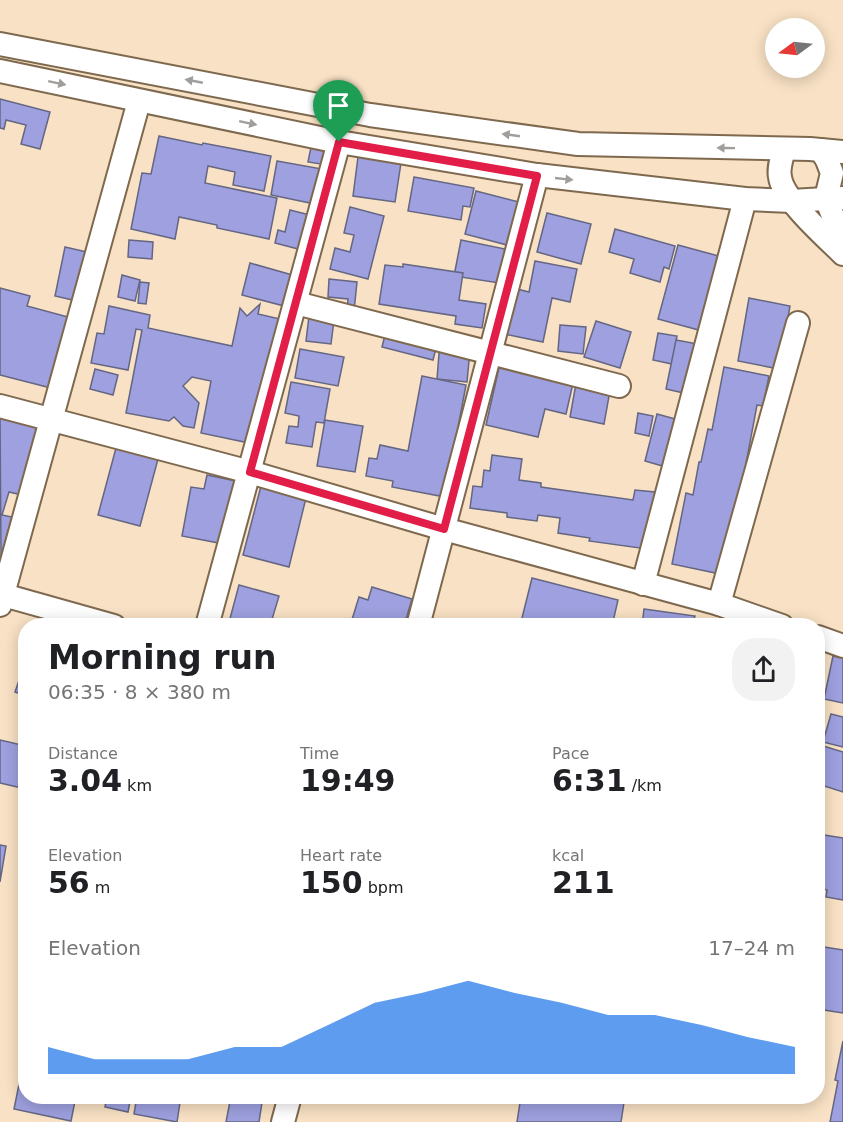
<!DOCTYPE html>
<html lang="en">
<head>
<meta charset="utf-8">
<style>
  :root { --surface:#fff; --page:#f2f2f2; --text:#202124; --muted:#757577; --accent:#1a73e8 }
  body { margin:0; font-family:"DejaVu Sans",sans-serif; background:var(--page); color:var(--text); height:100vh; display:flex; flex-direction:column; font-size:22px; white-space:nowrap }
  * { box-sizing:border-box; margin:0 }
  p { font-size:20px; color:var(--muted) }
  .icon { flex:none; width:33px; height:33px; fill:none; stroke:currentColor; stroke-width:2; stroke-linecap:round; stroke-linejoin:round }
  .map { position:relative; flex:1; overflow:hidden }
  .panel { position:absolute; left:18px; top:618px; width:807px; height:486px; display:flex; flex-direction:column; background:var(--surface); border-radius:24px; box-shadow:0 3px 15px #0003 }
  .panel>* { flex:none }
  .needle { width:39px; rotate:255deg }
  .controls { position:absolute; left:765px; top:18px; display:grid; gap:12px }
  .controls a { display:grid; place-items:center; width:60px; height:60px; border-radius:50%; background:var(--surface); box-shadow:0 3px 15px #0003; font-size:30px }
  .pin { position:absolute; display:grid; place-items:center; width:51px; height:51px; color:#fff; margin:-62px -26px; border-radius:50% 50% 50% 0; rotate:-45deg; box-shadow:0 0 6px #0007 }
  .pin .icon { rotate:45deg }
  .round { display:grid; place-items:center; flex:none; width:63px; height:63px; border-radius:24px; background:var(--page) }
  .overview { display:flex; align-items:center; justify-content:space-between; height:102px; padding:0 30px }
  h1 { font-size:33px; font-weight:600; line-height:45px }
  .stats { display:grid; grid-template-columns:repeat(3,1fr); gap:9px; height:102px; padding:6px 30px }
  .stats div { display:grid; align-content:center }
  .stats b { font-size:30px; font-weight:600 }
  .stats small { font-size:16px; font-weight:400 }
  .stats p { font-size:16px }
  .chart { height:168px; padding:12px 30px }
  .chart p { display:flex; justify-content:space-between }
  .chart svg { width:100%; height:108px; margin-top:6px; fill:var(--accent); opacity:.7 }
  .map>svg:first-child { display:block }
  .building { fill:#9ea0df; stroke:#646683; stroke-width:1.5 }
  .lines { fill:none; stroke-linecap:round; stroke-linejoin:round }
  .street-casing { stroke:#7e694f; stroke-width:26 }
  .street { stroke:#fff; stroke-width:22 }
  .oneway { fill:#a09d9a }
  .route-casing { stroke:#fff; stroke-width:12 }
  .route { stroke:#e11d48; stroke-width:8 }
</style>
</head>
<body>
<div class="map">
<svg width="843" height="1122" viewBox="0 0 843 1122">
  <rect width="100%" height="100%" fill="#f8e1c4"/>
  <g class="building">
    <path d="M0 99 50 112 40 149 21 144 26 125 6 120 4 129 0 128Z"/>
    <path d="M159 136 202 145 203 143 271 156 264 191 233 185 235 172 208 166 205 183 277 198 269 239 217 228V225L179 217 175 239 131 229 142 173 151 174Z"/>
    <path d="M311 147 329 150 327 165 308 162Z"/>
    <path d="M358 157 401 163 395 202 353 196Z"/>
    <path d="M277 161 322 169 315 204 271 195Z"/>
    <path d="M414 177 474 188 470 207 463 206 461 220 408 211Z"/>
    <path d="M476 191 519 202 507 245 465 234Z"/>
    <path d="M350 207 384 216 368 279 330 269 335 248 350 252 354 235 344 233Z"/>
    <path d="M290 210 310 215 302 250 275 243 278 230 285 232Z"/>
    <path d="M547 213 591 224 581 264 537 252Z"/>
    <path d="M615 229 675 246 669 269 664 267 660 282 630 273 634 259 609 252Z"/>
    <path d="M129 240 153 242 152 259 128 257Z"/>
    <path d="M461 240 505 249 499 283 454 276Z"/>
    <path d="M678 245 726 258 706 332 658 319Z"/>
    <path d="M65 247 87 252 77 301 55 296Z"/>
    <path d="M535 261 577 269 570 302 552 298 543 342 504 334 513 288 529 292Z"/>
    <path d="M250 263 296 276 288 307 242 295Z"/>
    <path d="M403 264 463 273 459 300 486 304 482 328 455 324 456 316 379 304 385 265 403 267Z"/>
    <path d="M122 275 140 280 135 301 118 297Z"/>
    <path d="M329 279 357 282 354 311 347 310 348 299 328 297Z"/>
    <path d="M140 282 149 283 146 304 138 303Z"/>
    <path d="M0 288 30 296 27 306 68 317 51 388 0 375Z"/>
    <path d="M749 298 790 306 779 369 738 361Z"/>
    <path d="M260 304 258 314 280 319 254 444 201 433 211 381 192 377 183 386 199 403 194 428 183 426 174 417 169 421 126 413 142 330 136 329 128 370 91 363 97 333 104 334 109 306 150 315 148 328 232 346 240 308 247 316Z"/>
    <path d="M310 308 335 312 331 344 306 341Z"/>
    <path d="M596 321 631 332 620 368 584 357Z"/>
    <path d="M388 323 439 336 433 360 382 347Z"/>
    <path d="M560 325 586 327 583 354 558 351Z"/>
    <path d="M658 333 677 336 672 364 653 360Z"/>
    <path d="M676 340 698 344 688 394 666 389Z"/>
    <path d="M440 341 470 350 467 382 437 379Z"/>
    <path d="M300 349 344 357 338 386 295 378Z"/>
    <path d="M503 350 574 379 566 414 545 409 538 437 486 425Z"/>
    <path d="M724 367 769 376 763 406 757 405 725 575 672 564 686 493 693 495 699 462H701L708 429 712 430Z"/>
    <path d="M95 369 118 375 113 395 90 389Z"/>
    <path d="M422 376 466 385 445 497 392 487 393 481 366 476 369 458 377 459 380 445 408 451Z"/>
    <path d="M577 378 611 385 604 424 570 417Z"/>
    <path d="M291 382 330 389 324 423 316 422 312 447 286 443 289 426 298 427 299 416 285 413Z"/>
    <path d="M0 412 41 423 22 495 9 492 2 515 12 517 1 558Z"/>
    <path d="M638 413 653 416 649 436 635 433Z"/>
    <path d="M657 414 679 420 666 467 645 461Z"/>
    <path d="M325 420 363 426 355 472 317 466Z"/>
    <path d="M116 448 158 459 140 526 98 515Z"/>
    <path d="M492 455 522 459 519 480 541 483V487L633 500 635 490 655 492 647 549 589 541 590 538 558 533 560 518 538 515 537 521 507 517V513L470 508 473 486 482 487 484 470 490 471Z"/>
    <path d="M207 475 236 481 224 544 182 536 191 487 204 489Z"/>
    <path d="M261 486 306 498 289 567 243 555Z"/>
    <path d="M532 578 618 600 612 626H520Z"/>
    <path d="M239 585 279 596 270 626H228Z"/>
    <path d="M372 587 412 599 404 626H350L359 597 368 600Z"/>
    <path d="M644 609 695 616 694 619 716 622V626H642Z"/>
    <path d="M56 619 78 626H54Z"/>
    <path d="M833 656 843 658V703L824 699Z"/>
    <path d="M26 660V696L15 692Z"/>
    <path d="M831 714 843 717V747L823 742Z"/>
    <path d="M0 740 26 746V789L0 783Z"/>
    <path d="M820 745 843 752V792L818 784V753Z"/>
    <path d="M818 834 843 838V900L826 897 827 890 818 888Z"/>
    <path d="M0 845 6 846 0 882Z"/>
    <path d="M818 946 843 950V1013L818 1009Z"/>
    <path d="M843 1041V1122H830L838 1081 835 1080Z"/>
    <path d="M26 1050V1096H76L71 1121 14 1109Z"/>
    <path d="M107 1096H131L128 1112 105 1107Z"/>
    <path d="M137 1096H181L177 1122 134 1114Z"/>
    <path d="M231 1096H263L259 1122H226Z"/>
    <path d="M521 1096H625L621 1122H517Z"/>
  </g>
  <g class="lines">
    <g class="street-casing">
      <g id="street">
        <path d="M0 44 370 115 578 144 810 149 843 152"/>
        <path d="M0 71 339 142 537 175 745 199 791 201 843 198"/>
        <path d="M784 149C782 158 778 168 780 177 783 200 826 237 843 254"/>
        <path d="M821 150 827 160 832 173 826 198 843 242"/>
        <path d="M296 303 619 386"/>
        <path d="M0 406 250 472 444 529 719 604 782 626"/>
        <path d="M643 584 745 199"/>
        <path d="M0 594 114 626"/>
        <path d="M719 604 798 323"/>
        <path d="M0 605 139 101"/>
        <path d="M207 626 339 142"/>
        <path d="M418 626 537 175"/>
        <path d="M818 637 843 646"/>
        <path d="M283 1122 290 1096"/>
      </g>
    </g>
    <use href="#street" class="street"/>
  </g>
  <defs><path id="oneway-solid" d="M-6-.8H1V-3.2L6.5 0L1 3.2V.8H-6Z" transform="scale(1.5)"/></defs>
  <g class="oneway">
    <use href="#oneway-solid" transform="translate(194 81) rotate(-169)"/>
    <use href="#oneway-solid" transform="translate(57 83) rotate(12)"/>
    <use href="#oneway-solid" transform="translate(248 123) rotate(12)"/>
    <use href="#oneway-solid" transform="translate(511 135) rotate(-172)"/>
    <use href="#oneway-solid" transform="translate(726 148) rotate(-179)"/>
    <use href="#oneway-solid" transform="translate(564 179) rotate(6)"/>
  </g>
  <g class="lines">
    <g class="route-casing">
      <path id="route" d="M339 142 537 176 444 529 250 472Z"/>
    </g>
    <use href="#route" class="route"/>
  </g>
</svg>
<div class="controls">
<a><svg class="needle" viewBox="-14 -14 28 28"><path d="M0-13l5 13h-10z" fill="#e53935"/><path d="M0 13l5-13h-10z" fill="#757577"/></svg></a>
</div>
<div class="pin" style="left:339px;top:142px;background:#1e9e55"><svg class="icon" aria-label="arrive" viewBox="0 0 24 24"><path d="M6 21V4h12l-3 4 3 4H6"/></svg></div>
<section class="panel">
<div class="overview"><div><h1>Morning run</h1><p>06:35 · 8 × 380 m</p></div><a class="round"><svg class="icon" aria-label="share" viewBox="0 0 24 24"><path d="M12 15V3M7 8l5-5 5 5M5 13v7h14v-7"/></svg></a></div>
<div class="stats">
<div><p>Distance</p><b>3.04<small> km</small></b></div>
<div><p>Time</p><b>19:49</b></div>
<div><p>Pace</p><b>6:31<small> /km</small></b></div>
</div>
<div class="stats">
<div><p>Elevation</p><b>56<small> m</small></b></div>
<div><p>Heart rate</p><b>150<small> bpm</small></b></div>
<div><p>kcal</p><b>211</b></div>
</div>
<div class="chart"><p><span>Elevation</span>17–24 m</p>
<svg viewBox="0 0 160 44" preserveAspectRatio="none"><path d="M0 44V33L10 38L20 38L30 38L40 33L50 33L60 24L70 15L80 11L90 6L100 11L110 15L120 20L130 20L140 24L150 29L160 33V44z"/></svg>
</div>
</section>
</div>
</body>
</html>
